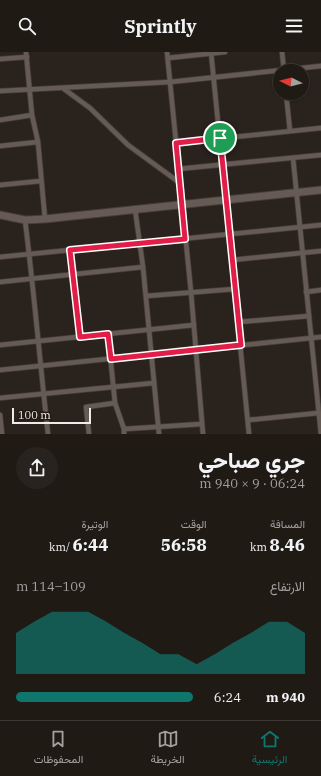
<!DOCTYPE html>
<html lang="ar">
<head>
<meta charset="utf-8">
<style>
  :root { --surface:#201a15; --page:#28231e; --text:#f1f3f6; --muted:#a2a1a0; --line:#3d3834; --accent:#0f766e }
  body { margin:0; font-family:"IBM Plex Serif",Vazirmatn,serif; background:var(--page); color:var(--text); direction:rtl; height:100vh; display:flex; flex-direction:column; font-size:15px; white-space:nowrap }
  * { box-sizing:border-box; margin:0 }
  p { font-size:13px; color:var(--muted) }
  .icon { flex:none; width:22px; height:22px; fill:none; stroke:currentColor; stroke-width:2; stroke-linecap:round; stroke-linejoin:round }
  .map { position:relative; height:382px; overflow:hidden; direction:ltr }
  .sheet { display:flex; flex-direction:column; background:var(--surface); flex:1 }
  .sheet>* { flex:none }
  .needle { width:26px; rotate:276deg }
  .tools { position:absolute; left:273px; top:12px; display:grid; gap:8px }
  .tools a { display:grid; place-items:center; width:36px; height:36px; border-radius:50%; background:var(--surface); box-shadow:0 1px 3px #0004,0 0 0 1px var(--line); font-size:20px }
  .scale { position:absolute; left:12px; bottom:10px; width:79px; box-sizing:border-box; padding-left:4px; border:2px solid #f1ebe7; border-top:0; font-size:11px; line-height:14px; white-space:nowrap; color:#f1ebe7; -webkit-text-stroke:3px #211913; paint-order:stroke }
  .pin { position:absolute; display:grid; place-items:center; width:34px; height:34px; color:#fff; margin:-17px; border:2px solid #fff; border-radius:50%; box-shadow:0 1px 4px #0007 }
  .round { display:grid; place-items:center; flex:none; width:42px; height:42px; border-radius:21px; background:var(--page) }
  .head { display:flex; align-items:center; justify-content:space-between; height:68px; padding:0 16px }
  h1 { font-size:22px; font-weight:800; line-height:30px }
  .stats { display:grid; grid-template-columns:repeat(3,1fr); gap:6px; height:68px; padding:4px 16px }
  .stats div { display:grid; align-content:center }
  .stats b { font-size:17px; font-weight:800 }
  .stats small { font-size:11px; font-weight:400 }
  .stats p { font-size:11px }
  .chart { height:112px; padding:8px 16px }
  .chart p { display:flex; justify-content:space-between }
  .chart svg { width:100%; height:72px; margin-top:4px; fill:var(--accent); opacity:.7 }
  ul { padding:0 16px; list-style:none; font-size:13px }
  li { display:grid; grid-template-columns:64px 48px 1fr; align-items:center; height:30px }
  li i { height:10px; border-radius:5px; background:var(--accent) }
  header { display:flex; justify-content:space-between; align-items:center; height:52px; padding:0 16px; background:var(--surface); font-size:18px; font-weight:800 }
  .tab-bar { display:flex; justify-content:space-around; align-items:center; height:56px; border-top:1px solid var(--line); background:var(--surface); font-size:11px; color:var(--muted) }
  .tab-bar a { display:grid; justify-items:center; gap:2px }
  .tab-bar .selected { color:var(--accent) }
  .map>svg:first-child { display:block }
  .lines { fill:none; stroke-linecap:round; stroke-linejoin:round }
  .minor-casing { stroke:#443c38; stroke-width:6 }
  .secondary-casing { stroke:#443c38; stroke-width:9 }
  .minor { stroke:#655b54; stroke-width:4.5 }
  .secondary { stroke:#655b54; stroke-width:7 }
  .route-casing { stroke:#fff; stroke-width:8 }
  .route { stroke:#e11d48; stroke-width:5 }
</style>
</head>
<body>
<header><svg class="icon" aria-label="menu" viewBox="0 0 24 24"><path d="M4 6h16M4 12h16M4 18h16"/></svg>Sprintly<svg class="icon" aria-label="search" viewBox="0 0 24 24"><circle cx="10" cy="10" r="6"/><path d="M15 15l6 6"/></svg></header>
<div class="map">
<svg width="321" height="382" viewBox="0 0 321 382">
  <rect width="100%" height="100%" fill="#2a221c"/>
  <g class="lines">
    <g class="minor-casing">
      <g id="minor">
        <path d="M26 0 32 63 38 90 45 167"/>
        <path d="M167 0 191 240 203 382"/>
        <path d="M211 0 249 382"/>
        <path d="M282 0 284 19"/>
        <path d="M168 6 225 0"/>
        <path d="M0 7 27 5"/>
        <path d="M64 37 90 56 128 93 180 131"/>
        <path d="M0 39 170 30 321 14"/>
        <path d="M286 41 290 79"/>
        <path d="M0 68 32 63"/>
        <path d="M176 91 321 76"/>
        <path d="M0 94 38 90"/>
        <path d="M293 106 321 382"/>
        <path d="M178 117 321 103"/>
        <path d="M0 133 41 129"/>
        <path d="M135 157 143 215 159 382"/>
        <path d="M25 168C34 239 40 311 48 382"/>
        <path d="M70 198 79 285"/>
        <path d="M0 205 321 173"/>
        <path d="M232 208 321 199"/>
        <path d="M0 230 143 215"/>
        <path d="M306 240 321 238"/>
        <path d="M146 244 235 237"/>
        <path d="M239 270 309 264"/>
        <path d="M108 282 115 351 124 377V382"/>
        <path d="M0 293 194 273"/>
        <path d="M0 318 321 285"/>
        <path d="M0 346 154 331"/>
        <path d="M0 363 2 382"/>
        <path d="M248 368 318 361"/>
        <path d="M124 377 202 372"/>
        <path d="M89 382 86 355 115 351"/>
      </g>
    </g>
    <g class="secondary-casing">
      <path id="secondary" d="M0 163 25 168 45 167 321 138"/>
    </g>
    <use href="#minor" class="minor"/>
    <use href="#secondary" class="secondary"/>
  </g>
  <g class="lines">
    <g class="route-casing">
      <path id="route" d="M220 86 241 293 111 307 108 282 80 285 70 198 185 187 176 91Z"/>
    </g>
    <use href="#route" class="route"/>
  </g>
</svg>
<div class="tools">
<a><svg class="needle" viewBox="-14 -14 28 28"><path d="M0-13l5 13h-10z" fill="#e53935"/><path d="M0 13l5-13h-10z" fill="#a2a1a0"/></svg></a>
</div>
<div class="scale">100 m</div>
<div class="pin" style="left:220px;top:86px;background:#1e9e55"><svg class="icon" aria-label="arrive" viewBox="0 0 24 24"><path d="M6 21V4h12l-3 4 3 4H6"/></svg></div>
</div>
<section class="sheet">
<div class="head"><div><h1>جري صباحي</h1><p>06:24 · 9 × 940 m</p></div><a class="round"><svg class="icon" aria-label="share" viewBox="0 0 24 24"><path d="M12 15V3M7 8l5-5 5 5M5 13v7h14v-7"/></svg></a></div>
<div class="stats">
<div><p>المسافة</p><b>8.46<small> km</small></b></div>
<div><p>الوقت</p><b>56:58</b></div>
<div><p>الوتيرة</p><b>6:44<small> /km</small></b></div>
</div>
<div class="chart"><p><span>الارتفاع</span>109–114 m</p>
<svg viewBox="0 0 160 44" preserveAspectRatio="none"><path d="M0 44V19L10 12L20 6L30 6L40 6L50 12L60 19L70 25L80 32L90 32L100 38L110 32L120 25L130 19L140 12L150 12L160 19V44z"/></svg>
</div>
<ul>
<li><b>940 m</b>6:24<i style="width:100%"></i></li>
</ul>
</section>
<nav class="tab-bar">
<a class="selected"><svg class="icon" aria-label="home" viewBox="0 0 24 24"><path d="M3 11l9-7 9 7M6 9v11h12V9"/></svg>الرئيسية</a>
<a><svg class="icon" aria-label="map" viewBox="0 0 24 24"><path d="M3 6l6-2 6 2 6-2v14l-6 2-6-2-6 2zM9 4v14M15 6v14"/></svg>الخريطة</a>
<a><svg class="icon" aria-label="saved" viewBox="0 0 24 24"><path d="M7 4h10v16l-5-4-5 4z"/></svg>المحفوظات</a>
</nav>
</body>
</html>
